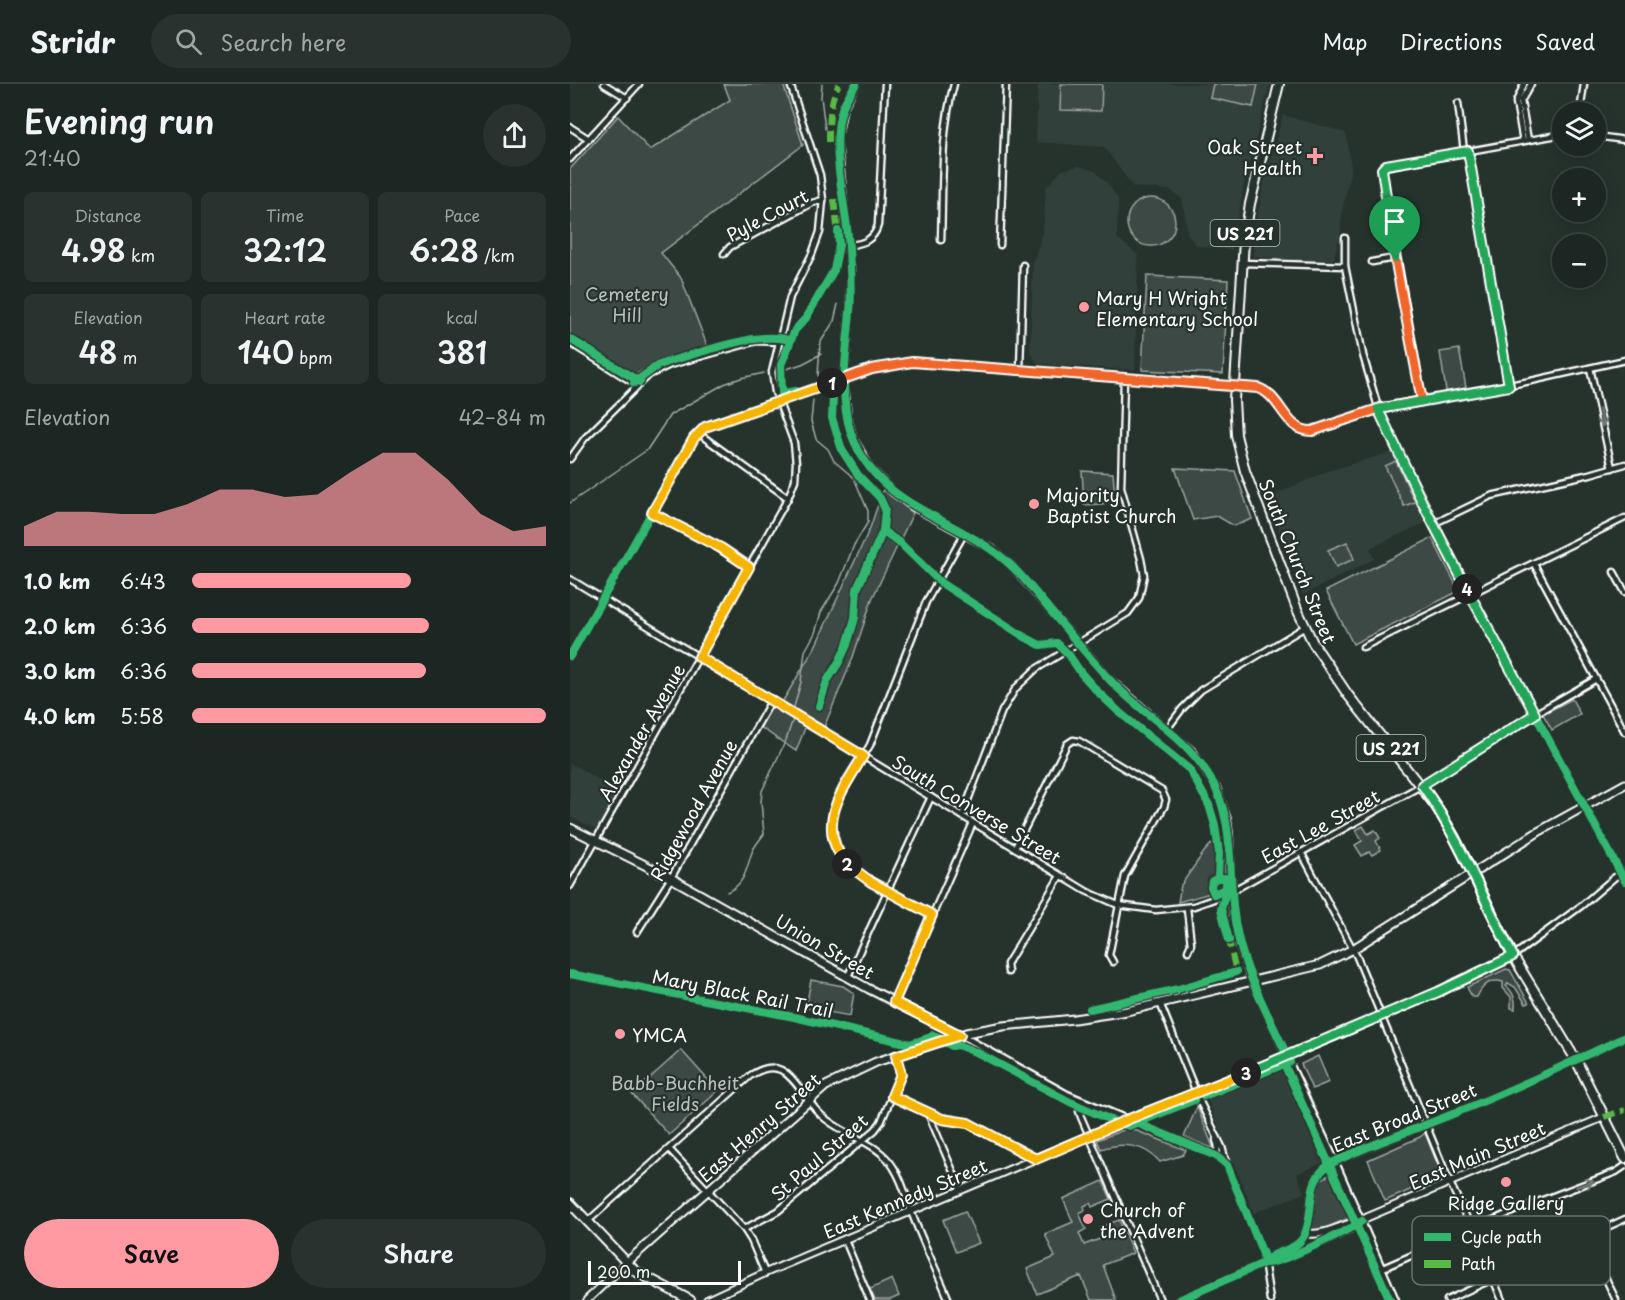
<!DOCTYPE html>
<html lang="en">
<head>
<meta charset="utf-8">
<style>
  :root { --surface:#1c2622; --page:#29322f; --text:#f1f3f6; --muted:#a0a5a5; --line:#3a4340; --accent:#ff9aa2 }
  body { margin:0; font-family:"Playpen Sans",sans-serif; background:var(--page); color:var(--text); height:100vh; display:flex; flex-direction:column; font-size:22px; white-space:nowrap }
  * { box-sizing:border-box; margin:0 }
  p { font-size:20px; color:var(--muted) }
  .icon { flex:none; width:33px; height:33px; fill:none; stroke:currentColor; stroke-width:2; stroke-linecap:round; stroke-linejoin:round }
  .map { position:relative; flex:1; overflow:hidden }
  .panel { display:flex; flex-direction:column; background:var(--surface); width:570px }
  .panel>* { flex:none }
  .fabs { position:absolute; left:982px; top:18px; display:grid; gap:12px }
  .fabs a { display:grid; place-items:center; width:54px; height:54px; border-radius:50%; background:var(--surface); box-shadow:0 3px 15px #0003,0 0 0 2px var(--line); font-size:30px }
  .scale { position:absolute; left:18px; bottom:15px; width:153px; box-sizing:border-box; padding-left:6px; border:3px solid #fff; border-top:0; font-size:16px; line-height:21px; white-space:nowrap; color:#fff; -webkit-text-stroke:4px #26332d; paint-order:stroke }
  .pin { position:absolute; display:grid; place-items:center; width:51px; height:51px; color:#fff; margin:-62px -26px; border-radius:50% 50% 50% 0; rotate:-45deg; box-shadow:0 0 6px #0007 }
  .pin .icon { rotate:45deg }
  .km { position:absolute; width:30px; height:30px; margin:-15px; border-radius:50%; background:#222; color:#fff; font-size:16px; line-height:30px; text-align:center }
  .round { display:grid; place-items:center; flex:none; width:63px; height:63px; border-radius:32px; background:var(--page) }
  .headline { display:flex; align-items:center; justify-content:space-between; height:102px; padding:0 24px }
  h1 { font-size:33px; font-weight:600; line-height:45px }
  .figures { display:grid; grid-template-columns:repeat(3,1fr); gap:9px; height:102px; padding:6px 24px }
  .figures div { display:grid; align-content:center; border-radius:9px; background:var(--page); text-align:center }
  .figures b { font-size:30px; font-weight:600 }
  .figures small { font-size:16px; font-weight:400 }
  .figures p { font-size:16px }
  .chart { height:168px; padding:12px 24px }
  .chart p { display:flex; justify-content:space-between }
  .chart svg { width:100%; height:108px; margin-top:6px; fill:var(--accent); opacity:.7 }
  .button { display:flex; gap:12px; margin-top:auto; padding:12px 24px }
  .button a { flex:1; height:69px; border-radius:36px; background:var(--accent); color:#111; font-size:24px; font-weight:600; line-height:69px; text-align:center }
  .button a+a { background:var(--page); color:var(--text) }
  ul { padding:0 24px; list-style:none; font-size:20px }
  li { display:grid; grid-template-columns:96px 72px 1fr; align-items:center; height:45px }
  li i { height:15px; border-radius:8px; background:var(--accent) }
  header { display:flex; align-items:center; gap:36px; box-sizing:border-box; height:84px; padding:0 30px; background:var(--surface); border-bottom:2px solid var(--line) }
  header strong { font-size:28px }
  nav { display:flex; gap:33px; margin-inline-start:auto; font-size:21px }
  .search { width:420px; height:54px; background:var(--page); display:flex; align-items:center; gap:15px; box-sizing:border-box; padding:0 21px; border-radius:33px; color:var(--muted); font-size:22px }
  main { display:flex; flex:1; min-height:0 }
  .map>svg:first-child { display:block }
  .built { fill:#333f3a }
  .green { fill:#3e4944; stroke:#9ea4a2; stroke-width:1.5 }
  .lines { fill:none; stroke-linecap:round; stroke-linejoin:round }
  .stream { stroke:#a4a9a7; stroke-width:1.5 }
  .minor-casing { stroke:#fff; stroke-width:9 }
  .tertiary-casing { stroke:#fff; stroke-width:10 }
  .secondary-casing { stroke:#fff; stroke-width:11 }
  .primary-casing { stroke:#fff; stroke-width:12 }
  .trunk-casing { stroke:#fff; stroke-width:12 }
  .minor { stroke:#26332d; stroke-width:4.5 }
  .tertiary { stroke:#26332d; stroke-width:6 }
  .secondary { stroke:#26332d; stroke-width:7 }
  .primary { stroke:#26332d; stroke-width:8 }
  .trunk { stroke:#26332d; stroke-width:8 }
  .quiet { stroke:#58b947; stroke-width:6; stroke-dasharray:12 6; stroke-linecap:butt }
  .cycleway-casing { stroke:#26332d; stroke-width:11 }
  .cycleway { stroke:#33b770; stroke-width:8 }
  .oneway { stroke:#727a76 }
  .split-1-casing { stroke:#fff; stroke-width:12 }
  .split-2-casing { stroke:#fff; stroke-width:12 }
  .split-3-casing { stroke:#fff; stroke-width:12 }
  .split-4-casing { stroke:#fff; stroke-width:12 }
  .split-5-casing { stroke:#fff; stroke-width:12 }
  .split-1 { stroke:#f0652b; stroke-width:8 }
  .split-2 { stroke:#f5b400; stroke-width:8 }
  .split-3 { stroke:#f5b400; stroke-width:8 }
  .split-4 { stroke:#22a559; stroke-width:8 }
  .split-5 { stroke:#22a559; stroke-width:8 }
  .poi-dot { fill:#ff9aa2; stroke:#26332d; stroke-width:2 }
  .labels { text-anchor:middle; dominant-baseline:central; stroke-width:4.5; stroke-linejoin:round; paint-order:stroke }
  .shield { fill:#26332d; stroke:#bec2c0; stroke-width:1.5 }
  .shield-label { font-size:16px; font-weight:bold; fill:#fff }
  .poi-label { font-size:18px; fill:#fff; stroke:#26332d; text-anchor:start }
  .street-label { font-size:18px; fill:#fff; stroke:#26332d }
  .park-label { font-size:18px; fill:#bbbfbe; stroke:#26332d }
  .key { fill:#26332d; stroke:#67706c; stroke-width:1.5 }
  .key-label { font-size:16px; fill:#fff }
</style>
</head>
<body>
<header>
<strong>Stridr</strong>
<div class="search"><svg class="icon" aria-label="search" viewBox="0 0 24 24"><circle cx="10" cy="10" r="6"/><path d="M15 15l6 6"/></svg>Search here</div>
<nav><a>Map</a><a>Directions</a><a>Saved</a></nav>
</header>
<main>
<section class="panel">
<div class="headline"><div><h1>Evening run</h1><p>21:40</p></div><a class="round"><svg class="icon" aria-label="share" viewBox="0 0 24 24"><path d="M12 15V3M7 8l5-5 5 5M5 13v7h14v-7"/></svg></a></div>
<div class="figures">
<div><p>Distance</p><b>4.98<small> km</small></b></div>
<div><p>Time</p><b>32:12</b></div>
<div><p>Pace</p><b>6:28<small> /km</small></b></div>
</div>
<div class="figures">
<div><p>Elevation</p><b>48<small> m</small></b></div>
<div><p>Heart rate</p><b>140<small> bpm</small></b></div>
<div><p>kcal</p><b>381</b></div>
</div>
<div class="chart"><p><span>Elevation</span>42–84 m</p>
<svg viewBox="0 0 160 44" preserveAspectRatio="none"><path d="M0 44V36L10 30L20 30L30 31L40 31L50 27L60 21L70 21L80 24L90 23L100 14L110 6L120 6L130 17L140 31L150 38L160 36V44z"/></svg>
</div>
<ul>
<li><b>1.0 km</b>6:43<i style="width:62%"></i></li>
<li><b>2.0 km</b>6:36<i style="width:67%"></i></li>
<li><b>3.0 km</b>6:36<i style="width:66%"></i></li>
<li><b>4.0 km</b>5:58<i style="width:100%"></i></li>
</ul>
<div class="button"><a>Save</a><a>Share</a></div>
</section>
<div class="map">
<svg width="1055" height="1216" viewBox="0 0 1055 1216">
  <rect width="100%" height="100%" fill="#26332d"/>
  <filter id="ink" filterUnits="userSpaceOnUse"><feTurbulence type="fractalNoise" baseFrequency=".0167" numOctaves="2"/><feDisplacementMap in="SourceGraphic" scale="12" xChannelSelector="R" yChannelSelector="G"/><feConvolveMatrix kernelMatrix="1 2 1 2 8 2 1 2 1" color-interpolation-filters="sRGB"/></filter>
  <g filter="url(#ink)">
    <g class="built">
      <path d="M468 0H700L675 95 662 166 627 162 618 151 612 115 600 106 563 103 534 63 466 58Z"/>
      <path d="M713 31 776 49 781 83 772 129 770 151 763 177 721 176 683 172 686 137 696 91Z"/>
      <path d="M509 82 525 87 538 100 548 115 547 154 568 171 565 286 468 280 460 268 463 178 473 149 476 104 492 86Z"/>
      <path d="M822 368 855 439 800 464 804 475 733 511 697 414 758 387Z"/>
      <path d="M0 679 49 708 31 740 26 745 0 733Z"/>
      <path d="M711 984 752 1079 727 1090 734 1109 684 1129 637 1014Z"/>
    </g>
    <g class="green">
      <path d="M154 0H213L233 61 91 169 111 194 138 264 82 281 65 291 0 251V85L48 32 80 66 160 16Z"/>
      <path d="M491 0H532L531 27 490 26Z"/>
      <path d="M643 0H688L683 23 640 14Z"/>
      <circle cx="581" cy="138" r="24"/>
      <path d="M577 192 658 196 653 290 572 286Z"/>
      <path d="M889 265 897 309 877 313 870 268Z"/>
      <path d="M826 377 845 418 834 422 815 382Z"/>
      <path d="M605 384 665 387 682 435 664 442 647 432 623 436Z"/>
      <path d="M512 387 543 389 545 416 532 420 514 421Z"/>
      <path d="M313 406 343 429 302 515 282 576 252 648 237 639 226 667 187 641 201 617 210 622 245 563 300 444Z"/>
      <path d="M862 454 889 507 783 560 756 507Z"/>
      <path d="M777 458 784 475 766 483 758 466Z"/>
      <path d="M1002 615 1010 630 982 646 973 630Z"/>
      <path d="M793 742 798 750 805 746 810 754 806 757 811 766 802 771 799 768 792 772 785 761 792 757 786 746Z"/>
      <path d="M655 754V805L608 818 611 801 634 768 645 756Z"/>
      <path d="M936 885 940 886 959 919 956 920 945 903 938 899 936 902C944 908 946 915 945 925L941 924V913L933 904V898C920 894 912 902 907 913H902L897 903Z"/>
      <path d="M241 896 273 902 284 909 280 932 236 924Z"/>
      <path d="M111 966 148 1007 99 1051 62 1010Z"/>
      <path d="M748 972 759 998 742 1005 731 980Z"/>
      <path d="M627 1023 643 1063 642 1064 614 1053Z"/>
      <path d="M559 1044 616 1066 613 1071 590 1078C574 1060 552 1058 531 1065L527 1056Z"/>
      <path d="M855 1049 872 1092 815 1117 798 1076 850 1053Z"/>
      <path d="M760 1090 779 1134 746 1148 741 1147 749 1097Z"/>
      <path d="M533 1097 541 1115 522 1123 520 1119 514 1122 515 1126 509 1129 516 1145 509 1149 514 1161 540 1151 536 1141 549 1136 563 1169 533 1181 546 1216H521L511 1192 467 1210 457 1185 485 1173 475 1150 503 1138 493 1115Z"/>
      <path d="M395 1127 409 1159 386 1168 373 1136Z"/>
      <path d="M322 1195 329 1212 320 1216H305L300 1205Z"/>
    </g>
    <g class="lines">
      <g class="stream">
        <path d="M252 0 251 13 255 45"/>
        <path d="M213 286 232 280 251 270"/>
        <path d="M248 292 250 259 264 237 268 220"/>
        <path d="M0 419 77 366 100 331 154 300 171 294 194 289"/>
        <path d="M224 623 231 598 235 567 245 549 251 528 269 499 284 461 298 438V427L284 394 264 377 258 365 246 355 241 337 243 316"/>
        <path d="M157 808C174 801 176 787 181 771 183 763 189 757 194 750L191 718 192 707 216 656 223 635"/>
      </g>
      <g class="minor-casing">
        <g id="minor">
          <path d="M34 0 57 14"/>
          <path d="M888 19 894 67"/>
          <path d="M1010 28 1014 0"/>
          <path d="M0 43 19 55"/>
          <path d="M1026 52 1055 56"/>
          <path d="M958 56 951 17 961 0"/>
          <path d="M953 57 946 18 954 0"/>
          <path d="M898 67 939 302"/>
          <path d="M0 75 69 0"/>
          <path d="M775 154V182L793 271 810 330 900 510 1055 797"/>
          <path d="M371 156C373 104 370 50 384 0"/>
          <path d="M279 161C293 160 304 156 308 141L315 0"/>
          <path d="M430 161 436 0"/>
          <path d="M154 170 160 163 242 119 253 116"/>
          <path d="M802 178 825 174"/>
          <path d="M672 179 775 182"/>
          <path d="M0 259 67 301"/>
          <path d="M1020 284 1042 384"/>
          <path d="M450 286 453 181"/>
          <path d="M852 317 812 85 816 82 993 50"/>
          <path d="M128 349 218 414"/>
          <path d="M0 375 15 354 79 291 100 281 187 257 209 258"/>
          <path d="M82 429 139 458 179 483"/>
          <path d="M863 440 921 412 1020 390 1055 380"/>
          <path d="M964 480 1055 648"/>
          <path d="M1044 488 1055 508"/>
          <path d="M0 495 516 807 548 821 586 826 624 822 655 811 852 701 970 627 1026 595"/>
          <path d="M793 563 1055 434"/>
          <path d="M0 572 124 354 131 346 144 339 302 285 335 279H356L688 304C712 312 714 347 742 347L808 325 961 297 1055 276"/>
          <path d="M597 645 612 625 631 606 735 543"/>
          <path d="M392 732 432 627 446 604 466 585 558 529 569 514 574 491 571 475 551 403 554 294"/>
          <path d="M445 764 497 660 503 656 509 657 592 707 596 716 594 723 555 792 539 871 543 878"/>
          <path d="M731 768 787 873 880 1099 905 1151 932 1216"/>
          <path d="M0 802 179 483 218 414 225 396 226 379 224 359 205 308 202 288 220 213 242 170 250 148 253 116 250 91 220 0"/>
          <path d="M617 824 621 860 618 867"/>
          <path d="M362 831 301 798 276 779 265 762 262 752V734L267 717 300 661 356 518 394 450"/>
          <path d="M67 848 101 794 201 617"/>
          <path d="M943 872 1011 822 1045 793 1055 788"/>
          <path d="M438 888 437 880 490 792"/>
          <path d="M278 892 361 713"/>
          <path d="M681 896 763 1072 826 1216"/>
          <path d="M324 918 403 739"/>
          <path d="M590 919 630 1018 652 1063 657 1081 693 1170 700 1216"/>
          <path d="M391 951 497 1010 646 1072 657 1081"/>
          <path d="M322 1012 372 1035 397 1039 466 1075"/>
          <path d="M511 1016 509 1027 511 1033 590 1216"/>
          <path d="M358 1029 391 1106"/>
          <path d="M100 1066 174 1145 181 1156 195 1189"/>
          <path d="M646 1072 648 1062 646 1056"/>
          <path d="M17 1138 181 991C191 985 201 981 211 986 226 994 238 1019 251 1031 273 1052 308 1057 324 1084 333 1098 336 1112 341 1127 352 1157 367 1187 379 1216"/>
          <path d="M174 1145 208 1127 305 1046 311 1038 330 993V986L326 972"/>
          <path d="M275 1156 300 1216"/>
          <path d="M813 1184 944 1127 1046 1088 1055 1082"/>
          <path d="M1036 1195 1046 1216"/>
          <path d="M877 1216 1055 1135"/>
        </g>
      </g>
      <g class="tertiary-casing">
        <g id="tertiary">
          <path d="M286 0 273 24 267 55 281 190 280 226 274 294 277 332 283 354 300 384 324 409 344 423 422 465 442 482 538 594 623 668 647 705 657 735 659 750 663 829 669 860 681 896"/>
          <path d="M735 1149C755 1153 771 1140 791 1137"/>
          <path d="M694 1179C704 1165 725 1169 734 1152 745 1130 735 1101 755 1084 761 1078 771 1075 779 1071 804 1060 829 1051 855 1041 923 1015 989 984 1055 953"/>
          <path d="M17 1216 56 1179"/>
          <path d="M137 1216 195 1189 559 1035 766 952 868 908 943 872"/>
          <path d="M609 1216 694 1179C706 1181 768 1151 782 1144 788 1140 792 1136 798 1133L1034 1033"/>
        </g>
      </g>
      <g class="secondary-casing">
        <g id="secondary">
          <path d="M0 744 101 794 299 905 390 951"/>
          <path d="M56 1179 256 1002 306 978 396 949 433 942 504 935 557 927 750 881 783 865 968 748 1055 700"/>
        </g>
      </g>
      <g class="primary-casing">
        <path id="primary" d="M709 0 680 120 674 157 664 316 666 351 675 387 727 525 743 559 778 611 866 722 884 752 943 872 1006 976 1055 1074"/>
      </g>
      <g class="trunk-casing">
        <path id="trunk" d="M0 1119 65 1187 120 1216"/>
      </g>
      <use href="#minor" class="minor"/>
      <use href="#tertiary" class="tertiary"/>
      <use href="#secondary" class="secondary"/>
      <use href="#primary" class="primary"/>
      <use href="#trunk" class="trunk"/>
      <g class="quiet">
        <path d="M259 58C259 39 259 17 269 0"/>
        <path d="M264 115 268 151"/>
        <path d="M658 853 666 888"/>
        <path d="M1034 1033 1055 1026"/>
      </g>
      <g class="cycleway-casing">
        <g id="cycleway">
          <path d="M286 0C281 8 275 16 272 25 259 65 277 123 279 164 280 186 282 207 280 228 277 268 268 310 281 349 307 422 377 430 430 472 447 485 460 502 474 519 495 544 516 570 538 594 570 629 613 650 638 690 668 738 656 791 666 843 675 892 700 933 720 978L634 1012"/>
          <path d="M0 255 70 298"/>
          <path d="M64 299 87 282 100 277C135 268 185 247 220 256"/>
          <path d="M226 307 212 309 211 281 225 246 236 234 264 186 269 161 268 147"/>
          <path d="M313 447 330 459 371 499 453 552 470 561 487 559 499 571 511 589 527 607 549 628 620 686 639 721 645 741 649 769 648 794"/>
          <path d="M0 572 124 354 131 346 144 339 302 285 335 279H356L688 304C713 312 716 353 747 346L808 325 858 430 900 510 1055 797"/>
          <path d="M249 622 257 597 269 578 277 561 285 534 287 505 313 447 315 425 310 414 288 391 272 366 262 334 263 312 262 303 268 304 269 296"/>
          <path d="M655 805 644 810 641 803 642 797 648 794H655V811L651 825 659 856"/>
          <path d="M0 890 224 933 340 960 361 953 363 951 382 962 388 961 410 970 500 1018 543 1037 559 1042 624 1016"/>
          <path d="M520 925 608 905 666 888"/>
          <path d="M711 981 716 984 820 1216"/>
          <path d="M562 1037 646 1072 657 1081 693 1170 694 1179"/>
          <path d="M694 1179C704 1165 725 1169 734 1152 745 1130 735 1101 755 1084 761 1078 771 1075 779 1071 804 1060 829 1051 855 1041 923 1015 989 984 1055 953"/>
          <path d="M609 1216 694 1179C709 1181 766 1151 783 1143L792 1137"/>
        </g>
      </g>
      <use href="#cycleway" class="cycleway"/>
    </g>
    <defs><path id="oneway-shaft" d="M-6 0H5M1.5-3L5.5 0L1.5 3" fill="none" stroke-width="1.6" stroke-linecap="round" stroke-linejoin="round" transform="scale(1.5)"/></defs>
    <g class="oneway">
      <use href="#oneway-shaft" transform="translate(1031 334) rotate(78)"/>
      <use href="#oneway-shaft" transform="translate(1015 1100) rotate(-20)"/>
    </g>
  </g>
  <g class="lines" filter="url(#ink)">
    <g class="split-1-casing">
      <path id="split-1" d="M262 299 302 285 342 278 688 304C712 312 714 347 742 347L808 325 852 317 825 174"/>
    </g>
    <g class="split-2-casing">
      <path id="split-2" d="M262 299 135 343 124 354 82 429 151 464 179 483 129 573 293 672C272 707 244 742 277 780"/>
    </g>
    <g class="split-3-casing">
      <path id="split-3" d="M277 780 301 798 362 831 324 918 390 951 326 972 331 990 322 1012 372 1035 398 1039 466 1075 559 1035 676 989"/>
    </g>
    <g class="split-4-casing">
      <path id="split-4" d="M676 989 868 908 943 872C913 815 889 753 852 701L965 630 897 505"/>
    </g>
    <g class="split-5-casing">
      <path id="split-5" d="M825 174 812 85 816 81 898 67 939 302 808 325 852 418 897 505"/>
    </g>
    <use href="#split-1" class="split-1"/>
    <use href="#split-2" class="split-2"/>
    <use href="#split-3" class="split-3"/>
    <use href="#split-4" class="split-4"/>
    <use href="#split-5" class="split-5"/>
  </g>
  <g class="poi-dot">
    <path d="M742 63h6v6h6v6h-6v6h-6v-6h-6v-6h6z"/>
    <circle cx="514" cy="223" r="6"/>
    <circle cx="464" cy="420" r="6"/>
    <circle cx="50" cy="950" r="6"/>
    <circle cx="936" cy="1098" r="6"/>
    <circle cx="518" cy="1135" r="6"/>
  </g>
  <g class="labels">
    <g class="shield">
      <rect x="640.5" y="136" width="69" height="26" rx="4.5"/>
      <rect x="786.5" y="651" width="69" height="26" rx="4.5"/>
    </g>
    <g class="shield-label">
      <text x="675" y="149">US 221</text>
      <text x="821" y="664">US 221</text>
    </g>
    <g class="poi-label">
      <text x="732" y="62" text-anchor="end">Oak Street<tspan x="732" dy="21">Health</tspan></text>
      <text x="526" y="213">Mary H Wright<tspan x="526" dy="21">Elementary School</tspan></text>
      <text x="476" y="410">Majority<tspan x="476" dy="21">Baptist Church</tspan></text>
      <text x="62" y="950">YMCA</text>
      <text x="936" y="1118" text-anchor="middle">Ridge Gallery</text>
      <text x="530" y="1125">Church of<tspan x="530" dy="21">the Advent</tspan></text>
    </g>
    <g class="street-label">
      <text transform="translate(197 131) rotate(-28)">Pyle Court</text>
      <text transform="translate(728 477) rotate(68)">South Church Street</text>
      <text transform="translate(71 648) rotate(-60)">Alexander Avenue</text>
      <text transform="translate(407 725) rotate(31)">South Converse Street</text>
      <text transform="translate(123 726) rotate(-61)">Ridgewood Avenue</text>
      <text transform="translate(750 742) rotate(-29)">East Lee Street</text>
      <text transform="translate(255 862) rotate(30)">Union Street</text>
      <text transform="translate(173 909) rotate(11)">Mary Black Rail Trail</text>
      <text transform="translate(834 1033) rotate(-22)">East Broad Street</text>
      <text transform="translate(189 1043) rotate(-41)">East Henry Street</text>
      <text transform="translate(907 1071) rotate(-23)">East Main Street</text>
      <text transform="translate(249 1073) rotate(-41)">St Paul Street</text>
      <text transform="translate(335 1114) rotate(-23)">East Kennedy Street</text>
    </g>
    <g class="park-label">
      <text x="57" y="209">Cemetery<tspan x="57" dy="21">Hill</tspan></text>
      <text x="105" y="998">Babb-Buchheit<tspan x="105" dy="21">Fields</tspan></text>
    </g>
  </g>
  <rect x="842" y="1132" width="198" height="69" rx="9" class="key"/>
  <rect x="854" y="1149" width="27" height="8" fill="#33b770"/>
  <rect x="854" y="1176" width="27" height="8" fill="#58b947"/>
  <g class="key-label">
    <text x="891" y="1159">Cycle path</text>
    <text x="891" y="1186">Path</text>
  </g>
</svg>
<div class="fabs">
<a><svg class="icon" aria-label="layers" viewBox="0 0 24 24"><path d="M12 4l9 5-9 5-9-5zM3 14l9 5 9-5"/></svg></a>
<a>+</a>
<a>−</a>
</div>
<div class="scale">200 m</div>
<div class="pin" style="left:825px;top:174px;background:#1e9e55"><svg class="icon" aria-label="arrive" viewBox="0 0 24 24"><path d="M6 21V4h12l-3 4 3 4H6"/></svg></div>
<b class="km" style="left:262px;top:299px">1</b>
<b class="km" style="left:277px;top:780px">2</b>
<b class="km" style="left:676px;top:989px">3</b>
<b class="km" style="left:897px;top:505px">4</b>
</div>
</main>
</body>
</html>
